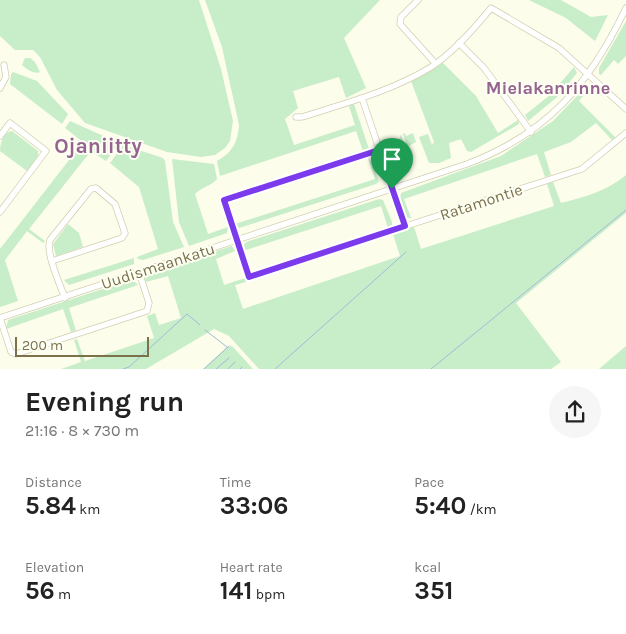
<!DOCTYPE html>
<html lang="en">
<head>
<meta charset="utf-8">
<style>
  :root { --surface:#fff; --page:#f6f6f6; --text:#222; --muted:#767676 }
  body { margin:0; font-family:Karla,sans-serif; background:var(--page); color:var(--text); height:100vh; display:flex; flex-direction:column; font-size:19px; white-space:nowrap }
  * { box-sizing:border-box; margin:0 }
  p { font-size:16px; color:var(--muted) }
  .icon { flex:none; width:28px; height:28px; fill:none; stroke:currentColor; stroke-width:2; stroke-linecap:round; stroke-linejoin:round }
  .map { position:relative; height:369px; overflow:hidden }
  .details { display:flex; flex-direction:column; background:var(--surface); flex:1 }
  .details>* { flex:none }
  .scale { position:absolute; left:15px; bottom:12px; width:134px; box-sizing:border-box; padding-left:5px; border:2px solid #7b724c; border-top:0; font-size:14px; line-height:18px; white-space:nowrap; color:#7b724c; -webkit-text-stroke:4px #fefff3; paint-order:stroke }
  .pin { position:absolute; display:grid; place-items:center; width:42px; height:42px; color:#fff; margin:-51px -21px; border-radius:50% 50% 50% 0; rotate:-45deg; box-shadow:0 0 5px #0007 }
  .pin .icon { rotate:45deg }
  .round { display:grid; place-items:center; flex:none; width:52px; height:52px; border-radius:26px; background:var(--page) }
  .head { display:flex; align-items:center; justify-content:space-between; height:85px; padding:0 25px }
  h1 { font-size:28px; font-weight:700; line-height:38px }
  .figures { display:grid; grid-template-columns:repeat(3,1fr); gap:8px; height:85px; padding:5px 25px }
  .figures div { display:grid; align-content:center }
  .figures b { font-size:25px; font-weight:700 }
  .figures small { font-size:14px; font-weight:400 }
  .figures p { font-size:14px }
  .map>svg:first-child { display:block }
  .green { fill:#c8edc9 }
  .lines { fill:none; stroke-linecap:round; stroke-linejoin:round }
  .stream { stroke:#a3b9db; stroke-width:1 }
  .minor-casing { stroke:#d2ceaf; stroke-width:7 }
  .minor { stroke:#fff; stroke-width:5.5 }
  .route-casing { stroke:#fff; stroke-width:10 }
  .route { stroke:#7c3aed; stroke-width:6 }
  .labels { text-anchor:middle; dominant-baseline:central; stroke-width:4; stroke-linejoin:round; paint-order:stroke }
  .street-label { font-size:16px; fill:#7b724c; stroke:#fefff3 }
  .neighbourhood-label { font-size:18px; font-weight:bold; fill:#966490; stroke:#fefff3 }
  .district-label { font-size:21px; font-weight:bold; fill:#966490; stroke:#fefff3 }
</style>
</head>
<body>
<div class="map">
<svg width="626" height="369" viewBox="0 0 626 369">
  <rect width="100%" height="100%" fill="#fcfdeb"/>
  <g class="green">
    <path d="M0 0H199L221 69 233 121 230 141 225 148 215 155 201 157 167 152 85 123 57 90 40 57 33 50H15L0 36Z"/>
    <path d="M205 0H380L344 38 366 88 346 98 339 77 293 91 298 108 285 119 294 145 355 125 349 106 354 104 369 149 363 151 356 131 220 176 217 161C232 153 238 142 239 125L222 47Z"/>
    <path d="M529 0H561L591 17 608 15 595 41 566 18Z"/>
    <path d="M626 21V56L618 64 614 60 601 75 599 74V68Z"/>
    <path d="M25 58H30L35 62 40 72C35 75 26 69 22 65Z"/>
    <path d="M443 63 476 96 498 133 518 120 519 124 471 152 467 151 461 139 449 143 451 158 439 163H429L419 137 428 134 432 145 434 142 411 81Z"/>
    <path d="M574 67 577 73 556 98 528 121 525 115 550 95Z"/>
    <path d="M13 72 37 81 68 114 62 124 10 84 11 74Z"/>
    <path d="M578 95 583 96 579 101 616 138 612 140 596 123 571 142 544 152 551 175 545 177 537 154 404 199 411 218H407L400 200 401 193 501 156 553 121Z"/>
    <path d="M70 121 119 143 106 161 91 151 29 229 45 241 43 243 27 231 5 260 18 301 0 307V249L83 142 65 128Z"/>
    <path d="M12 131 38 151V156L27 171 0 151C0 143 3 133 12 131Z"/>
    <path d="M405 133 406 136 413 133 416 142 407 147 403 134Z"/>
    <path d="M401 134 405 147 387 153 383 152 381 141 383 144 400 138Z"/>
    <path d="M123 145 163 158 165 161 173 222 184 247 143 260 138 259 137 257 158 249 139 187 110 163Z"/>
    <path d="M368 158 370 159 379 181 376 184 239 228 235 224 375 179Z"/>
    <path d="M172 159 214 164 217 179C212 186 201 187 195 194L208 234 228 227 227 233 189 246 179 222Z"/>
    <path d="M626 175V213L516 303 561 362 551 369H259L229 336 214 329 146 369H61L81 362 74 340 77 339 85 361 154 338 147 316 155 313 159 325 181 318 168 276 146 282 145 278 147 273 232 246 235 251 216 259 224 285 245 278 246 282 235 285 243 309 400 256 393 234 414 227 421 249 554 206 547 184 553 182 561 203C585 197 607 191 626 175Z"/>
    <path d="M379 199 383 200 392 222V226L388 228 381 206 243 251 242 247 246 242Z"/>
    <path d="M68 224 79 233 83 247 56 256 53 244Z"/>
    <path d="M134 258V264L69 285 64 280Z"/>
    <path d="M127 281H134L138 285 69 308 76 331 71 332 63 309 6 329 8 320Z"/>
    <path d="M232 346 253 369H203L227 347Z"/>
    <path d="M626 346V369H599Z"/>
  </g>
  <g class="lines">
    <g class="stream">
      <path d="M205 330 227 347"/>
      <path d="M123 369 129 367 187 314 200 325"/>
      <path d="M204 369 229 346"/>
      <path d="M216 369 229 358"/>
      <path d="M228 369 235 362"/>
      <path d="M240 369 242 367"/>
      <path d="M275 369 406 252"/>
      <path d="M431 369 626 210"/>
    </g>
    <g class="minor-casing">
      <g id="minor">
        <path d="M418 0 401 17 400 24 435 63"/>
        <path d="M459 43 484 68 531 132"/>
        <path d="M0 88 6 77 4 65"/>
        <path d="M362 98 405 226"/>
        <path d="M296 117H302C346 103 392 91 431 67 454 52 474 29 491 8L559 48 626 109"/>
        <path d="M0 136 10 123 46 151 0 212"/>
        <path d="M379 150 224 200 249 277 582 169 626 133"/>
        <path d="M52 261 122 238 125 233 115 204 96 188 91 189 50 240C45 252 60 285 65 298"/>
        <path d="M0 318 467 164C547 134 590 84 626 8"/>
        <path d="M0 318 11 352 16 354 147 311 149 303 139 272"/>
      </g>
    </g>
    <use href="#minor" class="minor"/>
  </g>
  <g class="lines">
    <g class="route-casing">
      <path id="route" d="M379 150 405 226 249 277 224 200Z"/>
    </g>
    <use href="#route" class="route"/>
  </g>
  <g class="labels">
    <g class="street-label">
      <text transform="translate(481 202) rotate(-18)">Ratamontie</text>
      <text transform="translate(158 266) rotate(-18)">Uudismaankatu</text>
    </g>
    <g class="neighbourhood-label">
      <text x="548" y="88">Mielakanrinne</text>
    </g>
    <g class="district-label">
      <text x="98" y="146">Ojaniitty</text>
    </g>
  </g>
</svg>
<div class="scale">200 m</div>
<div class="pin" style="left:392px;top:189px;background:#1e9e55"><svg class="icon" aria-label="arrive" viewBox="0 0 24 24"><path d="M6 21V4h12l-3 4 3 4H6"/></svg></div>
</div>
<section class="details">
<div class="head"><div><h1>Evening run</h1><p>21:16 · 8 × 730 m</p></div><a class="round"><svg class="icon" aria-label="share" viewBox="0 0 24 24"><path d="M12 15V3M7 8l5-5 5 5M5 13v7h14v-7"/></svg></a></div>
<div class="figures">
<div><p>Distance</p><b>5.84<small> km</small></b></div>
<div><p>Time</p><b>33:06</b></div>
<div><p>Pace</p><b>5:40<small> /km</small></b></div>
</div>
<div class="figures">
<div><p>Elevation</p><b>56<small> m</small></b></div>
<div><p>Heart rate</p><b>141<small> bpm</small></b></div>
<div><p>kcal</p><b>351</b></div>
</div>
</section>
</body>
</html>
